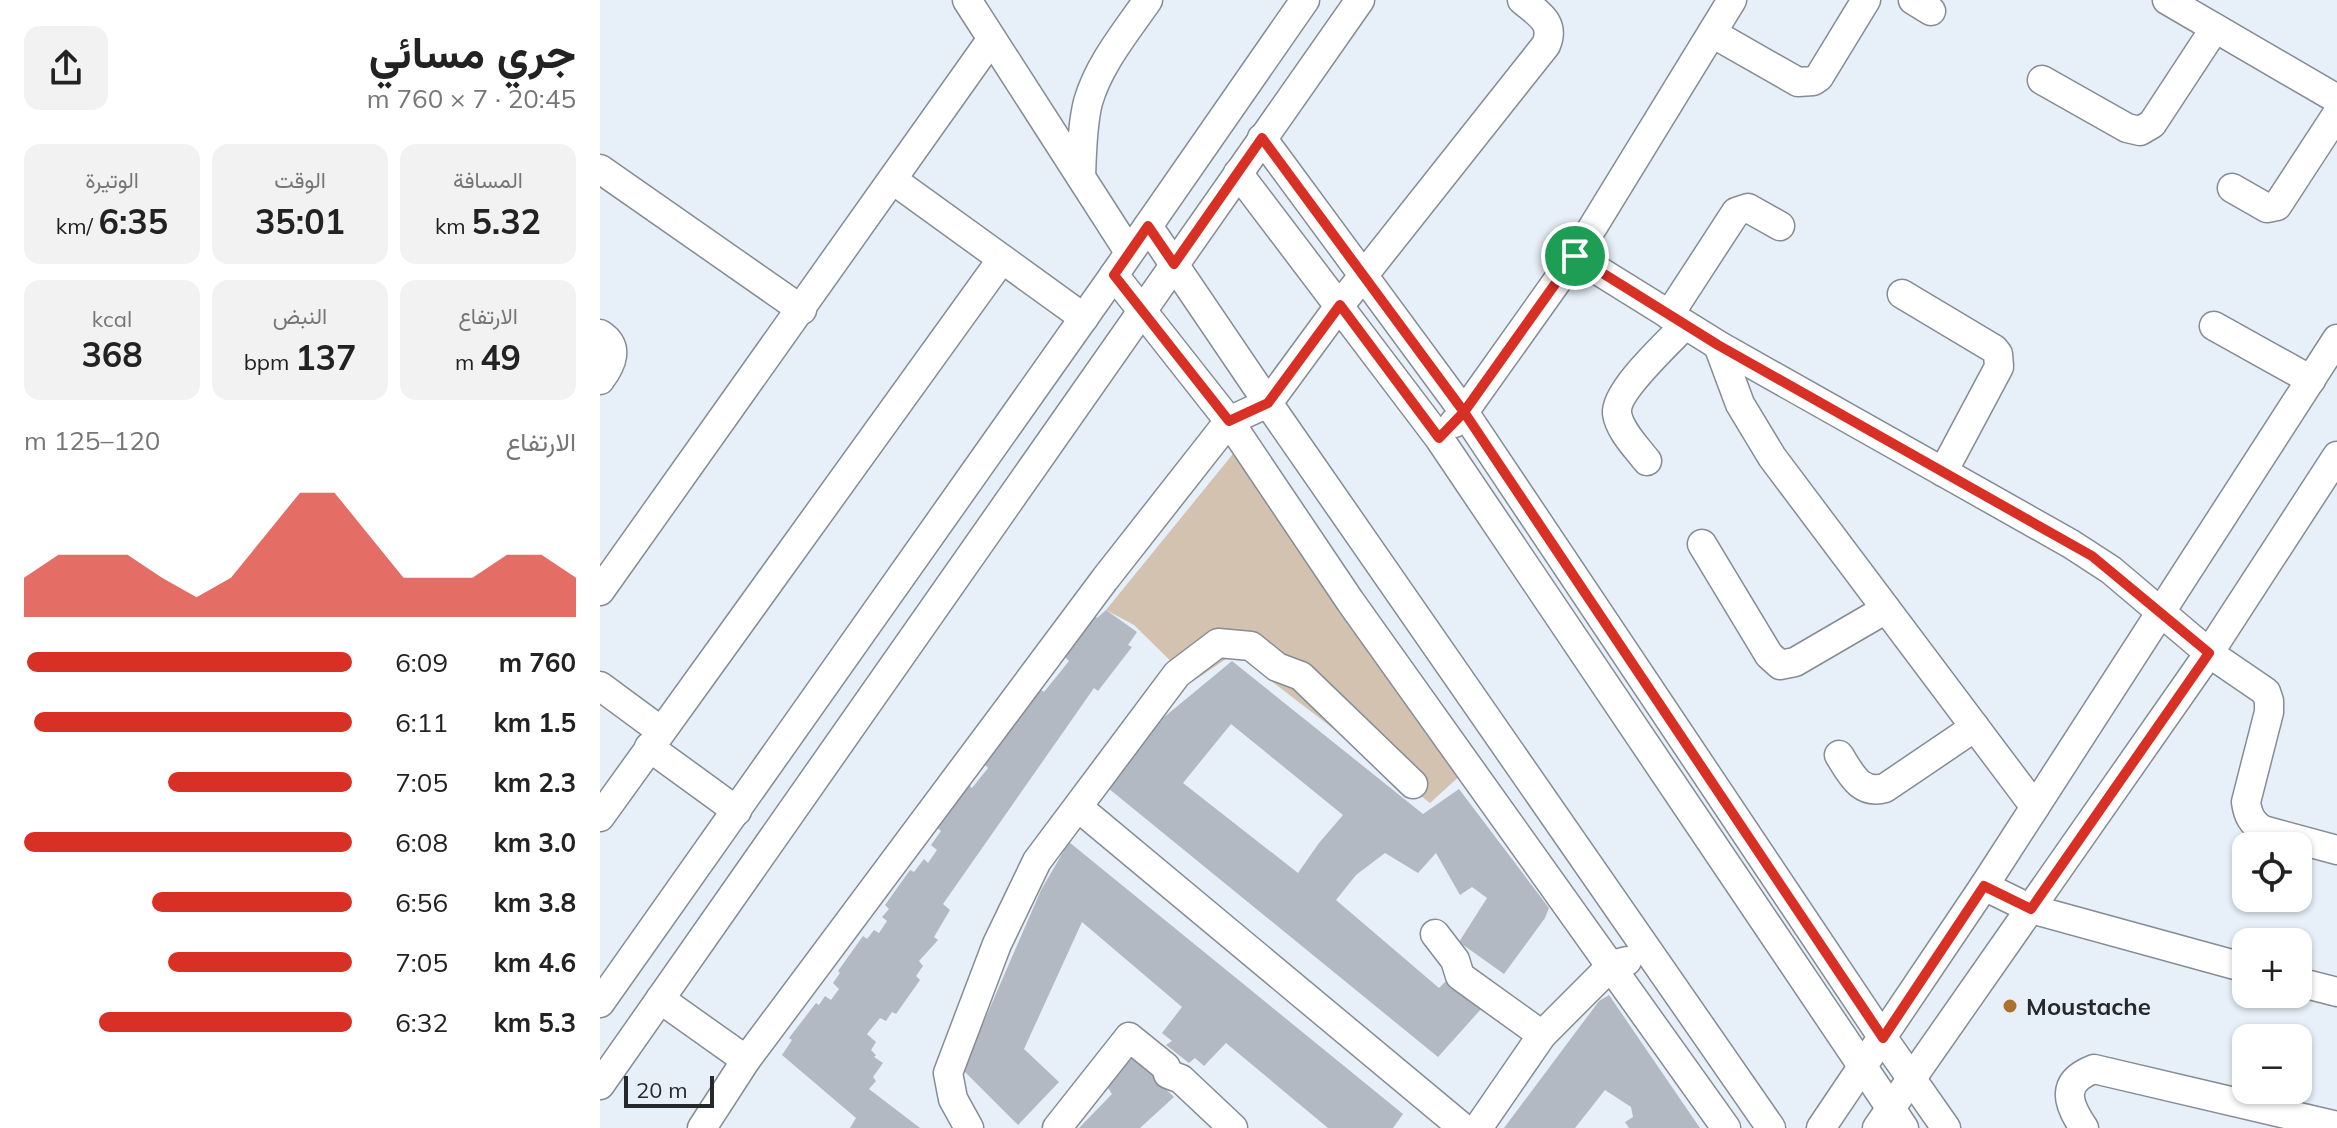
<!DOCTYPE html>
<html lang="ar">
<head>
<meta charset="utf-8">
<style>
  :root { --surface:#fff; --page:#f2f2f2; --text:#222; --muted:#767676; --accent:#d93025 }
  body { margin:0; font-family:Mulish,Vazirmatn,sans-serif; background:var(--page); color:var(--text); direction:rtl; height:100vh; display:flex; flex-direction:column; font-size:30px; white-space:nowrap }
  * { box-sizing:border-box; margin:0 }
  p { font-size:26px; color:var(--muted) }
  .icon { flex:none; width:44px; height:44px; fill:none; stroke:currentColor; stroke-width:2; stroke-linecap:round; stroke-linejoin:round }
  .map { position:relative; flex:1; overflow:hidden; direction:ltr }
  .side { display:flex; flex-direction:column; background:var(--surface); width:600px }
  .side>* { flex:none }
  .buttons { position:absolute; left:1632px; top:832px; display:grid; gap:16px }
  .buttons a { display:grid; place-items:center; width:80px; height:80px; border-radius:16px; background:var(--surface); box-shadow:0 2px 6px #0004; font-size:40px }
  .scale { position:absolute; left:24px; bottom:20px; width:90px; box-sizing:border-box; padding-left:8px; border:4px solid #26292c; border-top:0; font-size:22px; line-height:28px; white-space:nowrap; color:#26292c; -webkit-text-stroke:6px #e7eff8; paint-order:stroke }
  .pin { position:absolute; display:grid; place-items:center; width:68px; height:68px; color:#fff; margin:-34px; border:4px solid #fff; border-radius:50%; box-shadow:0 2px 8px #0007 }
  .round { display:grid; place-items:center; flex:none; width:84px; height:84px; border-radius:16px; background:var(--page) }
  .summary { display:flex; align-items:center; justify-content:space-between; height:136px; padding:0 24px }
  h1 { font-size:44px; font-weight:700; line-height:60px }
  .metrics { display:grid; grid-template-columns:repeat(3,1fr); gap:12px; height:136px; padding:8px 24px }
  .metrics div { display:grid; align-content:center; border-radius:16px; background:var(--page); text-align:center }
  .metrics b { font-size:34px; font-weight:700 }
  .metrics small { font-size:22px; font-weight:400 }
  .metrics p { font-size:22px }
  .chart { height:224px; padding:16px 24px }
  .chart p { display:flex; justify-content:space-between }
  .chart svg { width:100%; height:144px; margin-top:8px; fill:var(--accent); opacity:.7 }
  ul { padding:0 24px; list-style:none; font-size:26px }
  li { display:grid; grid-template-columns:128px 96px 1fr; align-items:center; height:60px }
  li i { height:20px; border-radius:10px; background:var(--accent) }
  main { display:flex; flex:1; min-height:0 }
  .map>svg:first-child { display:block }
  .green { fill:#d4c2b1 }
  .building { fill:#b2b9c2; fill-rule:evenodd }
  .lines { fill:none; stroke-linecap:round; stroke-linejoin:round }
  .street-casing { stroke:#858c94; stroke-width:31 }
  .street { stroke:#fff; stroke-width:28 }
  .route-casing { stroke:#fff; stroke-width:16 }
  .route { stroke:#d93025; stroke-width:10 }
  .poi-dot { fill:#aa712f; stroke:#e7eff8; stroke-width:3 }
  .labels { text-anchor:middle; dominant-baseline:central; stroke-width:6; stroke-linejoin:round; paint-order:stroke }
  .poi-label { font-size:24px; font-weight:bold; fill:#26292c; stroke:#e7eff8; text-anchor:start }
</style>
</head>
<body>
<main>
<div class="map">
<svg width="1737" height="1128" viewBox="0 0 1737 1128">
  <rect width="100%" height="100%" fill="#e7eff8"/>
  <path class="green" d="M637 449 864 772 830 803 635 653 592 682 534 625 506 610Z"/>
  <g class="building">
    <path d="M506 610 537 632 528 645 532 647 498 691 494 688 343 904 350 910 334 937 338 940 319 961 323 966 316 976 320 980 296 1014 292 1012 286 1021 280 1018 267 1034 276 1042 271 1050 276 1055 274 1057 283 1063 273 1077 276 1081 269 1089 320 1128H250L256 1118 182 1055 192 1040 189 1038 216 1003 219 1005 225 996 231 1000 239 989 233 983 240 973 238 971 263 936 267 939 274 930 279 933 287 921 282 917 289 909 285 905 310 870 314 872 324 859 328 863 337 850 331 845 341 831 338 828 369 785 372 788 388 768 384 764 439 688 444 692 469 661 464 656 495 616 497 618Z"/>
    <path d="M632 661 823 814 859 789 949 908 945 918 904 974 859 942 887 898 872 887 860 895 836 853 818 873 785 853 756 875 736 900 839 988 847 980 882 1008 838 1057 508 788 563 718 582 734 563 718ZM631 724 743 815 719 843 698 873 583 783Z"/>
    <path d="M469 842 803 1114 793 1128H728L626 1043 604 1066 595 1058 589 1063 566 1045 572 1041 562 1033 582 1007 482 922 424 1049 459 1082 418 1125 363 1070 441 890Z"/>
    <path d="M1009 995 1100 1128H1029L1025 1122 1033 1117 1031 1107 1005 1090 975 1128H904L999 1001Z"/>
    <path d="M531 1055 574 1097 540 1128H479L512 1094 506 1085Z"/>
  </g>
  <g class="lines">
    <g class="street-casing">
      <g id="street">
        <path d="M367 0 529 252"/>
        <path d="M1313 0 1331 11"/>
        <path d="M1567 0 1737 99"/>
        <path d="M1112 33 1198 82 1213 81 1219 77 1266 0"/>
        <path d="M1442 80 1527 128 1540 131 1552 124 1615 28"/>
        <path d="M662 138 864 412 1283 1038 1346 1128"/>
        <path d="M0 169 202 310"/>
        <path d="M638 173 839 438 1304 1128"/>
        <path d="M481 177C482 153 482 126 488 102 499 64 526 32 548 0"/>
        <path d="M293 180 484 318"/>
        <path d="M1632 188 1667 208 1677 206 1737 114"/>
        <path d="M548 226 668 403 1171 1128"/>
        <path d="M975 256 1118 345 1471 544 1511 570 1609 653 1666 692 1669 701V712L1646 802C1648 816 1652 823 1663 830L1737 850"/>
        <path d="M514 275 629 421 750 601 1126 1128"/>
        <path d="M1302 294 1394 349 1398 354 1399 367 1343 472"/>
        <path d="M1069 315 1136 212 1148 208 1180 226"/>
        <path d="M1614 326 1711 380"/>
        <path d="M0 334C20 347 12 364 0 380"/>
        <path d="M1118 345 1140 404 1172 457 1435 807"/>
        <path d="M854 423 864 412 975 256 1132 0"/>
        <path d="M1047 461C1037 448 1019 430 1017 413 1015 391 1069 342 1085 325"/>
        <path d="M1102 544 1169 655 1180 665 1195 662 1286 609"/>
        <path d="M0 591 391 40"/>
        <path d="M0 686 61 731"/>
        <path d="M49 747 137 811"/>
        <path d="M1239 755C1251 774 1260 795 1285 788L1375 727"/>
        <path d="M479 808 863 1128"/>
        <path d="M0 817 402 259"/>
        <path d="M1384 886 1431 909 1646 968"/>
        <path d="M835 934 855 960 860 976 942 1035"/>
        <path d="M1698 982 1737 992"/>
        <path d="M60 999 146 1060"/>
        <path d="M0 1003 514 275 705 0"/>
        <path d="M0 1085 760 0"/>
        <path d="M102 1128 146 1060 505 579 629 421 668 403 740 305 946 45C956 22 937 13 922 0"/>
        <path d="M369 1128 353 1099 348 1073 397 944 437 861 577 674 618 643 651 646 677 667 701 676 813 784"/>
        <path d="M457 1128 529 1037 566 1067 568 1074 581 1079 633 1128"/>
        <path d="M878 1128 942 1035 1012 965 1027 961"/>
        <path d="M1221 1128 1384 886 1737 339"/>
        <path d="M1277 1128 1609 653 1737 456"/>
        <path d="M1484 1128C1467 1103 1460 1082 1494 1069L1737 1126"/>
      </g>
    </g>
    <use href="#street" class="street"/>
  </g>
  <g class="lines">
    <g class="route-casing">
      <path id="route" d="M975 256 864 412 839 438 740 305 668 403 629 421 514 275 548 226 574 264 662 138 864 412 1283 1038 1384 886 1431 909 1609 653 1492 556 1118 345 975 256"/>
    </g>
    <use href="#route" class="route"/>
  </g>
  <circle class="poi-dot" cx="1410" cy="1006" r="8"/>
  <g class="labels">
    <g class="poi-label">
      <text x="1426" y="1006">Moustache</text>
    </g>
  </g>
</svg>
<div class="buttons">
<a><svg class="icon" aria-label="locate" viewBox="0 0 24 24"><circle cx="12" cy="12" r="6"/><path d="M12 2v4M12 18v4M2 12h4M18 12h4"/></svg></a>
<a>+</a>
<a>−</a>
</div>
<div class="scale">20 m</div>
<div class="pin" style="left:975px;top:256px;background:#1e9e55"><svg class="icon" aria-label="arrive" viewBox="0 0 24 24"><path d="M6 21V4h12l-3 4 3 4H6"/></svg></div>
</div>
<section class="side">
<div class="summary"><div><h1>جري مسائي</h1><p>20:45 · 7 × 760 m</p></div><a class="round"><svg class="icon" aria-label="share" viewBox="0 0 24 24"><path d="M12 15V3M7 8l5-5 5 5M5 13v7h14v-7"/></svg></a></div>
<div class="metrics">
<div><p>المسافة</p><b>5.32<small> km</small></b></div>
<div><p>الوقت</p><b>35:01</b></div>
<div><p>الوتيرة</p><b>6:35<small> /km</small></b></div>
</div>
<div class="metrics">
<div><p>الارتفاع</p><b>49<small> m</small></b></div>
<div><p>النبض</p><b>137<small> bpm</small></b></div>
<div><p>kcal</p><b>368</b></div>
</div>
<div class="chart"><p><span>الارتفاع</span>120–125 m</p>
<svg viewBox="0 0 160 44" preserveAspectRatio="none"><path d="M0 44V32L10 25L20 25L30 25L40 32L50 38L60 32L70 19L80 6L90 6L100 19L110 32L120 32L130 32L140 25L150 25L160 32V44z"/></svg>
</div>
<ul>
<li><b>760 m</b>6:09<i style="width:99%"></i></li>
<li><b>1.5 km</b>6:11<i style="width:97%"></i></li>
<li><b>2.3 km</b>7:05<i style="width:56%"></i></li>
<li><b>3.0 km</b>6:08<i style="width:100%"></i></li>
<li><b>3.8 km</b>6:56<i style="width:61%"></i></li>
<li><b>4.6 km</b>7:05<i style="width:56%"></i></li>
<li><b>5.3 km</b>6:32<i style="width:77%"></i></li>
</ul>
</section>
</main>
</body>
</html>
